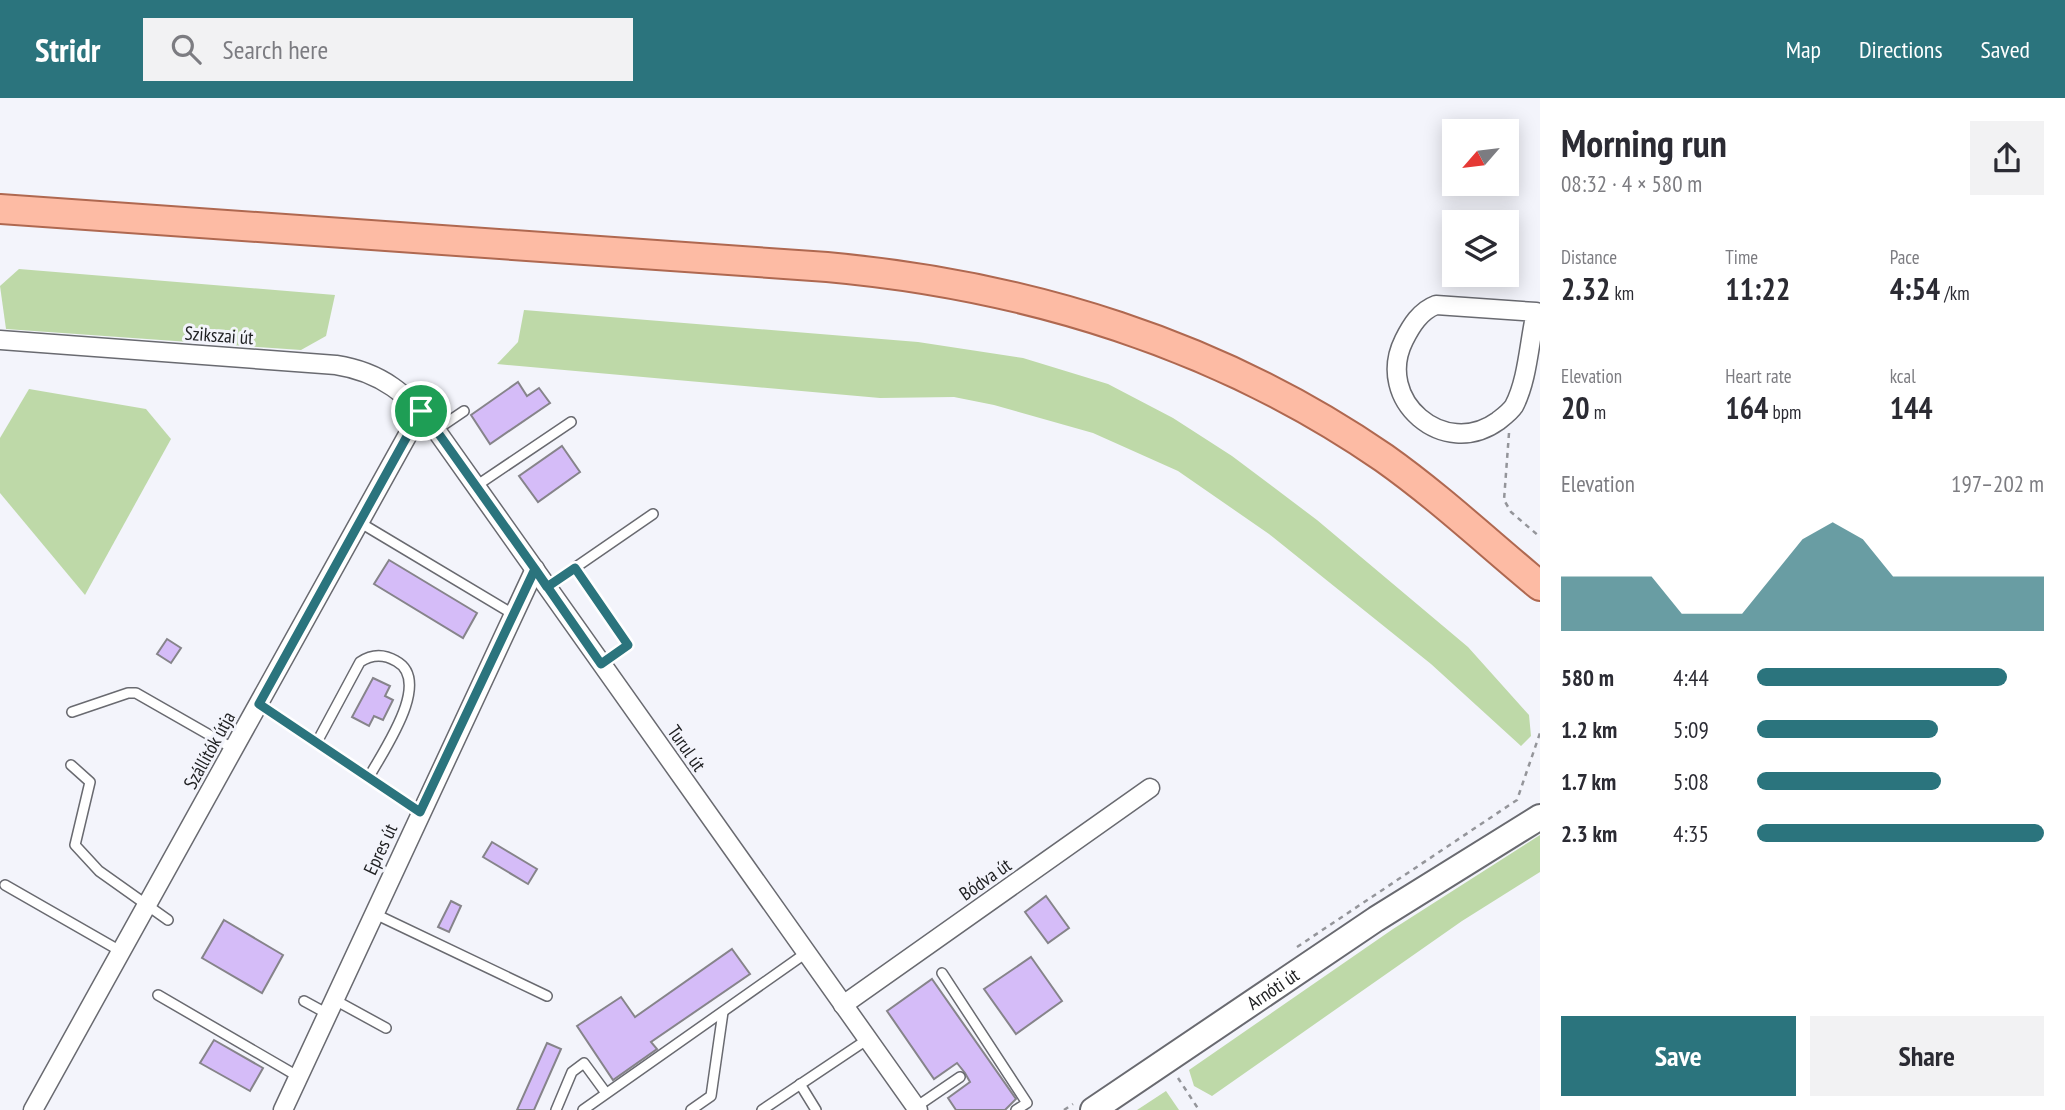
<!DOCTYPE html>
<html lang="en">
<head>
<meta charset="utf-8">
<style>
  :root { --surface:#fff; --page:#f2f2f3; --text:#2b2b33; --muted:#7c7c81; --accent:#2b747d }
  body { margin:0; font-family:"PT Sans Narrow",sans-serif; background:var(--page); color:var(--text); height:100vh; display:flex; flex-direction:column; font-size:26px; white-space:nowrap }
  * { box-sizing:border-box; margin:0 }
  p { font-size:23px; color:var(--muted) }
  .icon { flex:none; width:38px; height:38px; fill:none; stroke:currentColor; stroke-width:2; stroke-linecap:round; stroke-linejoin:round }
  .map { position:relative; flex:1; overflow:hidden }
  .sheet { display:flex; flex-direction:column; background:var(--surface); width:525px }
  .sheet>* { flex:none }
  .needle { width:46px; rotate:242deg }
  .buttons { position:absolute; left:1442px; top:21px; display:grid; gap:14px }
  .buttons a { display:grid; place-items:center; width:77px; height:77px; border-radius:0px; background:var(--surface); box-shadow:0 4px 18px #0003; font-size:35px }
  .pin { position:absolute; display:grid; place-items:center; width:60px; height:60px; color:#fff; margin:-30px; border:4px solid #fff; border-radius:50%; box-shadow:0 2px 7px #0007 }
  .round { display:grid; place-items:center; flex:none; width:74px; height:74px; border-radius:0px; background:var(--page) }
  .head { display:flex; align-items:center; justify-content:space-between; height:119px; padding:0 21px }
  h1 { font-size:38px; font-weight:600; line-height:52px }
  .figures { display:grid; grid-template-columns:repeat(3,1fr); gap:10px; height:119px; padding:7px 21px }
  .figures div { display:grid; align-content:center }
  .figures b { font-size:30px; font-weight:600 }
  .figures small { font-size:19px; font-weight:400 }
  .figures p { font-size:19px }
  .chart { height:196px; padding:14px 21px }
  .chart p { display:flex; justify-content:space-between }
  .chart svg { width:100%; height:126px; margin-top:7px; fill:var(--accent); opacity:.7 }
  .cta { display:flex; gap:14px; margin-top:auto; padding:14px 21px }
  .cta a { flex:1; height:80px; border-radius:0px; background:var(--accent); color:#fff; font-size:28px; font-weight:600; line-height:80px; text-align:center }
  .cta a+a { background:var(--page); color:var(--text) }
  ul { padding:0 21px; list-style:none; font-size:23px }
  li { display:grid; grid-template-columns:112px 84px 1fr; align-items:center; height:52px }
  li i { height:18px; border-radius:9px; background:var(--accent) }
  header { display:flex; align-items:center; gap:42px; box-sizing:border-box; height:98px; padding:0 35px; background:var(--accent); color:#fff }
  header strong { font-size:33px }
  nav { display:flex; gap:38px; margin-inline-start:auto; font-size:24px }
  .search { width:490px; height:63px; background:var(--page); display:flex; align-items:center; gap:18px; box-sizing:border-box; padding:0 24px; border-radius:0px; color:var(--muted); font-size:26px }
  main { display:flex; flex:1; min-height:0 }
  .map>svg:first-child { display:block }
  .green { fill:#bed9a8 }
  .building { fill:#d5bcf8; stroke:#86848a; stroke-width:2 }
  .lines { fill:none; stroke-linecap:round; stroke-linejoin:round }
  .service-casing { stroke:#696a70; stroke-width:12 }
  .minor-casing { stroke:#696a70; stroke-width:21 }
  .secondary-casing { stroke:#696a70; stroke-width:28 }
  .primary-casing { stroke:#af6850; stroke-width:32 }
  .path { stroke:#94959a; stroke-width:2.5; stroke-dasharray:5 5; stroke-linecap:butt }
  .service { stroke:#fff; stroke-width:9 }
  .minor { stroke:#fff; stroke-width:18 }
  .secondary { stroke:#fff; stroke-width:24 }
  .primary { stroke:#fdbba4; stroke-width:28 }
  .route-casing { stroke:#fff; stroke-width:14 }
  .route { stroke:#2b747d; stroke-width:9 }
  .labels { text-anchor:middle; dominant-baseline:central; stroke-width:6; stroke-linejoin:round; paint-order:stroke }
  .street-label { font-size:19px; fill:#202123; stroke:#f3f4fb }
</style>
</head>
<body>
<header>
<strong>Stridr</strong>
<div class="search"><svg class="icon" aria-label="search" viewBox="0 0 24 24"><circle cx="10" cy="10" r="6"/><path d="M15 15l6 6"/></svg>Search here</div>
<nav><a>Map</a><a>Directions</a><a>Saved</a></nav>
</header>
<main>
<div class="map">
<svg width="1540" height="1012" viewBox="0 0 1540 1012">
  <rect width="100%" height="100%" fill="#f3f4fb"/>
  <g class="green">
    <path d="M19 171 335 197 326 238 301 252 6 231 0 188Z"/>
    <path d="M524 212 918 244 1023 260 1108 286 1173 320 1232 358 1317 422 1468 549 1529 617 1531 638 1521 648 1431 566 1269 436 1178 373 1093 335 994 307 954 299 880 300 497 266 518 244Z"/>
    <path d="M29 291 146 311 171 341 85 497 0 395V340Z"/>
    <path d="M1540 737V774L1462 823 1212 998 1194 988 1189 972 1393 831Z"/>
    <path d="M1166 993 1179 1012H1137Z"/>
  </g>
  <g class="building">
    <path d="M518 284 527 298 539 290 550 305 490 346 471 317Z"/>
    <path d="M562 348 580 374 538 404 519 378Z"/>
    <path d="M389 462 477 515 463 540 374 486Z"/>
    <path d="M167 541 181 550 171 565 157 556Z"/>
    <path d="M373 580 390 588 385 598 393 602 383 622 374 618 369 628 352 619Z"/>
    <path d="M492 744 537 771 528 786 483 759Z"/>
    <path d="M1046 798 1069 830 1048 845 1025 814Z"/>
    <path d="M451 803 461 808 449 834 438 829Z"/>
    <path d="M224 822 283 857 262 895 202 860Z"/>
    <path d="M732 851 750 876 651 944 657 951 613 982 577 928 621 899 635 919Z"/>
    <path d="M1031 859 1062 903 1016 936 984 891Z"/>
    <path d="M932 881 1016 1001 1005 1012H956L948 1000 970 984 965 975 957 965 934 981 887 913Z"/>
    <path d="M214 942 263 970 250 993 200 965Z"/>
    <path d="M547 945 561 951 534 1012H517Z"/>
  </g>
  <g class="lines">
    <g class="service-casing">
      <g id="service">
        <path d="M436 332 464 313"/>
        <path d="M476 388 571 324"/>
        <path d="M359 424 513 516"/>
        <path d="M575 470 628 547 601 566"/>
        <path d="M547 489 653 416"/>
        <path d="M259 606 420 714"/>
        <path d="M72 614 128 595H136L234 651"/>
        <path d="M317 644 360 564C372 556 384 556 396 563 433 583 383 653 369 679"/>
        <path d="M71 667 90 684 75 747 99 773 168 822"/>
        <path d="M5 787 122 854"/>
        <path d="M373 815 547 898"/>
        <path d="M942 875 1027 1005 1016 1012"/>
        <path d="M158 897 299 979"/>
        <path d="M333 901 386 930"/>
        <path d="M304 903 326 915"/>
        <path d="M800 986 816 1012"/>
        <path d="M916 1009 960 979"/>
        <path d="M556 1012 572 974 584 965 606 995"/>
        <path d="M583 1012 806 855"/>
        <path d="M691 1012 711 998 723 914"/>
        <path d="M762 1012 868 941"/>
      </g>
    </g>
    <g class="minor-casing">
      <g id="minor">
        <path d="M1536 214C1529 244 1528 281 1514 308 1510 314 1503 319 1498 323 1444 362 1374 302 1404 242 1411 228 1420 213 1436 207L1536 214 1540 215"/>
        <path d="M0 242 336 267C382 274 408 297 436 332L918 1012"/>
        <path d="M843 907 1150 690"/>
        <path d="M33 1012 421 313"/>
        <path d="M283 1012 535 471"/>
      </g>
    </g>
    <g class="secondary-casing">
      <g id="secondary">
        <path id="s1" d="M1093 1012 1376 821 1540 719"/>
      </g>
    </g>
    <g class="primary-casing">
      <path id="primary" d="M0 111 827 169C1026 187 1219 246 1384 360 1439 399 1488 445 1540 488"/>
    </g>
    <g class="path">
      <path d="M1509 335 1504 402 1511 414 1540 439"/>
      <path d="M1297 849 1517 702 1540 635"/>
      <path d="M1178 980 1199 1012"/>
      <path d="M1064 1012 1073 1006"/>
    </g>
    <use href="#service" class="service"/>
    <use href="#minor" class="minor"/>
    <use href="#secondary" class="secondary"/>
    <use href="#primary" class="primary"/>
  </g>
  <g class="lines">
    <g class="route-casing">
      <path id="route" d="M421 313 259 606 420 714 535 471 601 566 628 547 575 470 547 489 535 471 436 332 421 313"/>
    </g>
    <use href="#route" class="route"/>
  </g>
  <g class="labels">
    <g class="street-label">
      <text transform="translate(219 237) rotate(4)">Szikszai út</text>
      <text transform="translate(687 650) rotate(55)">Turul út</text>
      <text transform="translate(209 652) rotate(-61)">Szállítók útja</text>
      <text transform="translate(380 751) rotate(-65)">Epres út</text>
      <text transform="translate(985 781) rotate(-35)">Bódva út</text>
      <text stroke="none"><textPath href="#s1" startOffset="217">Arnóti út</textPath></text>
    </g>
  </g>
</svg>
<div class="buttons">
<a><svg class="needle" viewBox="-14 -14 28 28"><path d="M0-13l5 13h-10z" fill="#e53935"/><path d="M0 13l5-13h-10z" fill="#7c7c81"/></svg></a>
<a><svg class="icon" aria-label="layers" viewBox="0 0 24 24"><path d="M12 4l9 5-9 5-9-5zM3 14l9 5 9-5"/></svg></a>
</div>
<div class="pin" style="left:421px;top:313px;background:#1e9e55"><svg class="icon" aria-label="arrive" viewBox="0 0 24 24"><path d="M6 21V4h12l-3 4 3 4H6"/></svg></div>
</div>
<section class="sheet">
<div class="head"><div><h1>Morning run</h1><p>08:32 · 4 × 580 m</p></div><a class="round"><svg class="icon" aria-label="share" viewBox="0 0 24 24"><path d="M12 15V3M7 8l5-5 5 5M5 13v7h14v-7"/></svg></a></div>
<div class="figures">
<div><p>Distance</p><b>2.32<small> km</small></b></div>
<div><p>Time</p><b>11:22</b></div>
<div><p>Pace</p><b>4:54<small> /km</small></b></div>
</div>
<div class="figures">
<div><p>Elevation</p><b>20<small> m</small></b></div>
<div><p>Heart rate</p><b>164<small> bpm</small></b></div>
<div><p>kcal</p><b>144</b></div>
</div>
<div class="chart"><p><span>Elevation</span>197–202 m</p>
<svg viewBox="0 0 160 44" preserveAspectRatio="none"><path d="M0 44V25L10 25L20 25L30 25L40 38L50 38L60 38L70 25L80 12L90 6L100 12L110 25L120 25L130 25L140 25L150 25L160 25V44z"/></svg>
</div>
<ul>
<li><b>580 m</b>4:44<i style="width:87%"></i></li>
<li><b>1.2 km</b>5:09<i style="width:63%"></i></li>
<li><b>1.7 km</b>5:08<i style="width:64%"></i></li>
<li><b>2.3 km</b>4:35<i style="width:100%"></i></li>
</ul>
<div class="cta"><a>Save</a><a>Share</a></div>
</section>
</main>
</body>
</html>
